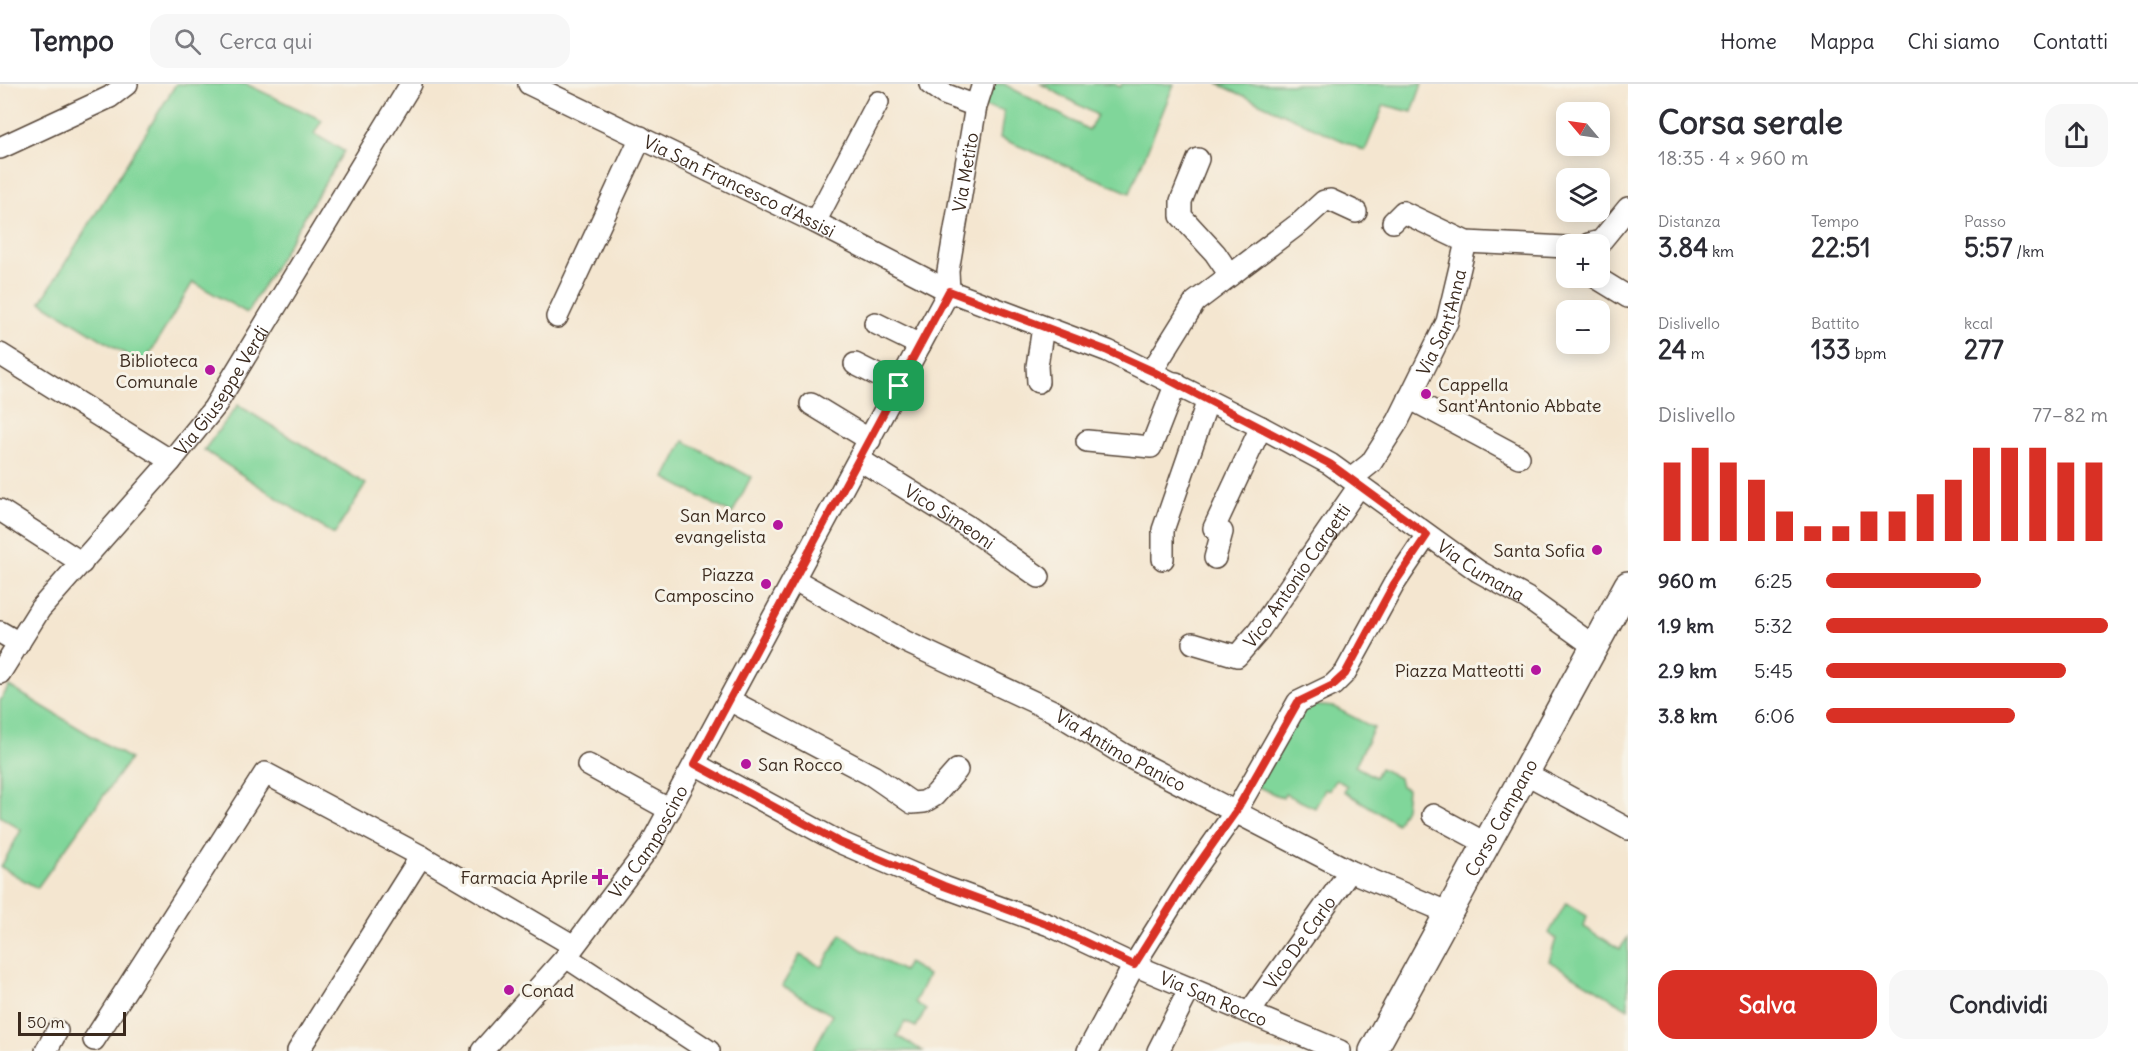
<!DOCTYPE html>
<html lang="it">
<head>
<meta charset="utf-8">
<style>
  :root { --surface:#fff; --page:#f7f7f7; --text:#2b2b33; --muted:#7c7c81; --line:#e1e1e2; --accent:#d93025 }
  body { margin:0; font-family:Delius,sans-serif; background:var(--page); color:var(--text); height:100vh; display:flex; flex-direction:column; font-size:22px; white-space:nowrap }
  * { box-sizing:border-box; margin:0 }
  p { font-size:20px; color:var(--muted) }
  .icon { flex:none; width:33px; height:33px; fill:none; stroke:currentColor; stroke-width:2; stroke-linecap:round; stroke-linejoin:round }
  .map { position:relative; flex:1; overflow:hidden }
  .sheet { display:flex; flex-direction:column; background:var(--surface); width:510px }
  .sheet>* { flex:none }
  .needle { width:39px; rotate:299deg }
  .fabs { position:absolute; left:1556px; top:18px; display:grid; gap:12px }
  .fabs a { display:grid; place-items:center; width:54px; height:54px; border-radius:12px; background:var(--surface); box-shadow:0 3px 15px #0003; font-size:30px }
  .scale { position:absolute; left:18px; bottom:15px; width:108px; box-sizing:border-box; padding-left:6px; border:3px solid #3b2a1e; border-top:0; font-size:16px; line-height:21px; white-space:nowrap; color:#3b2a1e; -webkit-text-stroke:4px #f7f3e8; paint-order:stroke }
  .pin { position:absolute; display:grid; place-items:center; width:51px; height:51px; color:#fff; margin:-26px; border-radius:12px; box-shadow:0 3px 9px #0006 }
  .round { display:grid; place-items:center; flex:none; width:63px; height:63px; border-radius:18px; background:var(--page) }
  .summary { display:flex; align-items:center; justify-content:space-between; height:102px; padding:0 30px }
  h1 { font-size:33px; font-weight:700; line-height:45px }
  .figures { display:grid; grid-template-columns:repeat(3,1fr); gap:9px; height:102px; padding:6px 30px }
  .figures div { display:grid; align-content:center }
  .figures b { font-size:26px; font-weight:700 }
  .figures small { font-size:16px; font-weight:400 }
  .figures p { font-size:16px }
  .chart { height:168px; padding:12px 30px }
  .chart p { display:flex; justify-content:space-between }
  .chart svg { width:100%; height:108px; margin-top:6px; stroke:var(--accent); stroke-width:6 }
  .button { display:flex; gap:12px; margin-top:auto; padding:12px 30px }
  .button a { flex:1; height:69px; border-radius:18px; background:var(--accent); color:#fff; font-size:24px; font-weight:700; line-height:69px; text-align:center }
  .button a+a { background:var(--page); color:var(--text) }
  ul { padding:0 30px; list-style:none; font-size:20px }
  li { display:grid; grid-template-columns:96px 72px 1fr; align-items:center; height:45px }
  li i { height:15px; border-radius:8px; background:var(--accent) }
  header { display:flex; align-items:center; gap:36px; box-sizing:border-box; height:84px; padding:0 30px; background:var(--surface); border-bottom:2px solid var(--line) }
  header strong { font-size:28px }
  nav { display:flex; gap:33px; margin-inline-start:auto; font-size:21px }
  .search { width:420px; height:54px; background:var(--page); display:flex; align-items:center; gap:15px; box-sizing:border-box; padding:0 21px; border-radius:18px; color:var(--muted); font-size:22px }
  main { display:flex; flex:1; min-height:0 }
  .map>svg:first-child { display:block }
  .green { fill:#80d69a; stroke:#5e805c; stroke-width:1.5 }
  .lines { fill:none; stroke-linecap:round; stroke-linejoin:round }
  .minor-casing { stroke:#574639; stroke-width:24 }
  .major-casing { stroke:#574639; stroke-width:30 }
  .minor { stroke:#fff; stroke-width:21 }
  .major { stroke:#fff; stroke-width:27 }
  .route-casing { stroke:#fff; stroke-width:12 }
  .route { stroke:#d93025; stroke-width:8 }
  .poi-dot { fill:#b5179e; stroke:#f7f3e8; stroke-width:2 }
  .labels { text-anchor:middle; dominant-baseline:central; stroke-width:6; stroke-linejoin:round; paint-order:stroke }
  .street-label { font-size:18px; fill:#3b2a1e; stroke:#f7f3e8 }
  .poi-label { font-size:18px; fill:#3b2a1e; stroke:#f7f3e8; text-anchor:end }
</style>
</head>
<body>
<header>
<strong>Tempo</strong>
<div class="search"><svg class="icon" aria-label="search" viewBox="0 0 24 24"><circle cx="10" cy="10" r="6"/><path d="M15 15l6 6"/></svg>Cerca qui</div>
<nav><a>Home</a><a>Mappa</a><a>Chi siamo</a><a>Contatti</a></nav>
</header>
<main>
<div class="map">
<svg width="1628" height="967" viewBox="0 0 1628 967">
  <rect width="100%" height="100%" fill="#f7f3e8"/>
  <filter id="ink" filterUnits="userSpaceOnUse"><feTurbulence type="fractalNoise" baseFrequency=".0167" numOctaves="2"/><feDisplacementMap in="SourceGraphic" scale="12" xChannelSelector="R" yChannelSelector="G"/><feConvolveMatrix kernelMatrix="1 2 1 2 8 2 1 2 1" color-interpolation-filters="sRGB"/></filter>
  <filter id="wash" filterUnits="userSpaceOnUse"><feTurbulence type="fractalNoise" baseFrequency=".008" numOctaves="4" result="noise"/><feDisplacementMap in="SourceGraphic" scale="24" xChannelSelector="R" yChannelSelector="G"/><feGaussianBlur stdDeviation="1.35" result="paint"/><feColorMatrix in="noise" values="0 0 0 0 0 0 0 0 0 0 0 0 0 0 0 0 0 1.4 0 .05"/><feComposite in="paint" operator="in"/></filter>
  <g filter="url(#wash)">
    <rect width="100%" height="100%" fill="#f4e6d0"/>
    <g class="green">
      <path d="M176 0H246L322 36 314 50 344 67 247 229 193 198 143 281 41 218Z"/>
      <path d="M990 0H1004L1089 46 1097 31 1041 0H1114L1120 3 1122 0H1174L1130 109 1000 54 1004 27 983 23Z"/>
      <path d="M1218 0H1422L1412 28 1384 21 1365 67Z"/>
      <path d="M238 321 366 400 334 451 204 366Z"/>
      <path d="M684 357 751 393 732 430 665 394Z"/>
      <path d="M9 602 130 675 37 804 1 783 21 746 0 732V617Z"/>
      <path d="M1301 620 1334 623 1374 644 1355 682 1375 693 1380 684 1399 694 1401 702 1407 705 1405 724 1397 740 1344 707 1347 702 1336 695 1328 707 1325 705 1315 724 1285 710 1283 714 1256 702Z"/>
      <path d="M1566 819 1587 832 1584 843 1620 865 1628 853V925L1549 877 1556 855 1549 849Z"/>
      <path d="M841 850 861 865 903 887 908 879 928 891 915 918 926 926 916 943 905 938 897 952 923 967H813L832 931 782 902 800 871 822 883Z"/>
    </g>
  </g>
  <g filter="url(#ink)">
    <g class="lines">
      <g class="minor-casing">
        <g id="minor">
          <path id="s1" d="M529 0 815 138 949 207 1108 267 1261 343 1330 380 1478 487 1527 514 1595 563"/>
          <path d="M930 0 944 10 976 22"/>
          <path d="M0 64 110 13 127 0"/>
          <path d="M1198 75 1181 117V132L1215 169 1230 191"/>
          <path d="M815 138 878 18"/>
          <path d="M1393 138 1403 128 1466 158 1566 163"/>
          <path d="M1589 160 1601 157 1628 124"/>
          <path d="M1597 194 1628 213"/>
          <path d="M557 233 641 53"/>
          <path d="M875 239 920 261"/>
          <path d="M0 270 171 377"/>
          <path d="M855 280 899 302"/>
          <path d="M1152 287 1195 218 1301 138 1324 117 1330 116 1356 128"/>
          <path d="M1038 298 1037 282 1043 243"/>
          <path d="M1409 314 1519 373"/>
          <path d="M811 320 870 356"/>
          <path d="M1087 357 1151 363 1176 299"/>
          <path id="s2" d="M860 376 967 442 1039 493"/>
          <path id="s3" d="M1351 395 1371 379 1398 337 1447 238 1466 158"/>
          <path d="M0 426 82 479"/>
          <path d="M1215 474 1222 448 1214 444 1261 343"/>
          <path d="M1163 475V446L1208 316"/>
          <path id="s4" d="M795 496 904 557 1053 627 1123 670 1350 787 1449 829"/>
          <path d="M0 548 19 559"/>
          <path id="s5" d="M1193 559 1237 572 1258 548 1359 402"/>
          <path id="s6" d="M0 589 40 525 171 377 214 324 411 0"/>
          <path d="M729 616 873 692 912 719 924 718 934 712 957 686"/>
          <path id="s7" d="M695 680 839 758 944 803 1049 841 1134 881 1340 967"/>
          <path d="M588 681 670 726"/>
          <path d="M1525 689 1628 745"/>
          <path d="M1433 731 1487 760"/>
          <path d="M566 873 709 967"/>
          <path id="s8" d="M1249 929 1350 787"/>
          <path d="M94 956 265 689 421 772 574 862"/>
          <path d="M46 967 57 947"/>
          <path d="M298 967 421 772"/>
          <path id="s9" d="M482 967 566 873 650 762 949 207 948 187 976 22 983 0"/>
          <path d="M1088 967 1134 881 1188 795 1236 727 1298 618 1333 601 1345 589 1394 500 1427 451"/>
          <path d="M1158 967 1190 904"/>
        </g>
      </g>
      <g class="major-casing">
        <g id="major">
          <path id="s10" d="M1373 967 1628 501"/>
        </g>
      </g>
      <use href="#minor" class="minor"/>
      <use href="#major" class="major"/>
    </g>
  </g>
  <g class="lines" filter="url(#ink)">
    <g class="route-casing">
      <path id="route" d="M949 207 1108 267 1152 287 1330 380 1427 451 1394 500 1345 590 1333 601 1298 618 1236 727 1188 795 1134 881 1049 841 944 802 839 758 695 680Z"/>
    </g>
    <use href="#route" class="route"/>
  </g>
  <g class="poi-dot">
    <circle cx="210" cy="286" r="6"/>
    <circle cx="1426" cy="310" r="6"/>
    <circle cx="778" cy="441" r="6"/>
    <circle cx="1597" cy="466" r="6"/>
    <circle cx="766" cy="500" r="6"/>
    <circle cx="1536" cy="586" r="6"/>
    <circle cx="746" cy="680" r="6"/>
    <path d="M597 784h6v6h6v6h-6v6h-6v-6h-6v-6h6z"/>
    <circle cx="509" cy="906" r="6"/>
  </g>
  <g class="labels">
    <g class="street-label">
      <text stroke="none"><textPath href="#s9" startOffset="1016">Via Metito</textPath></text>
      <text stroke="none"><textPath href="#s1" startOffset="234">Via San Francesco d'Assisi</textPath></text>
      <text stroke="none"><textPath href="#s3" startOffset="184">Via Sant'Anna</textPath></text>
      <text stroke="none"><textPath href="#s6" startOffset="360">Via Giuseppe Verdi</textPath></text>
      <text stroke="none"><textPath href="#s2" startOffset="106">Vico Simeoni</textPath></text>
      <text stroke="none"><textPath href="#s1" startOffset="1072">Via Cumana</textPath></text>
      <text stroke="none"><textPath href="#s5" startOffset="146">Vico Antonio Cargetti</textPath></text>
      <text stroke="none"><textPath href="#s4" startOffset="368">Via Antimo Panico</textPath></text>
      <text stroke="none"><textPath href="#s10" startOffset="266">Corso Campano</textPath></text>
      <text stroke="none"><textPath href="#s9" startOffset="268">Via Camposcino</textPath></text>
      <text stroke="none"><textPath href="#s8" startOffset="87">Vico De Carlo</textPath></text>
      <text stroke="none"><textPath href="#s7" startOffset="570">Via San Rocco</textPath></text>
    </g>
    <g class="poi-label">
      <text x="198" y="276">Biblioteca<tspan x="198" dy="21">Comunale</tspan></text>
      <text x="1438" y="300" text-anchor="start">Cappella<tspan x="1438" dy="21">Sant'Antonio Abbate</tspan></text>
      <text x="766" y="431">San Marco<tspan x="766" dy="21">evangelista</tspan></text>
      <text x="1585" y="466">Santa Sofia</text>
      <text x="754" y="490">Piazza<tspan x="754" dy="21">Camposcino</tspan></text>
      <text x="1524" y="586">Piazza Matteotti</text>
      <text x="758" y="680" text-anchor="start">San Rocco</text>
      <text x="588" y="793">Farmacia Aprile</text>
      <text x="521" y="906" text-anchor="start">Conad</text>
    </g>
  </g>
</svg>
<div class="fabs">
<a><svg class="needle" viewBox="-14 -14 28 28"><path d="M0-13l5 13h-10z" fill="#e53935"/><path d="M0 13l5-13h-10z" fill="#7c7c81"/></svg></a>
<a><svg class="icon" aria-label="layers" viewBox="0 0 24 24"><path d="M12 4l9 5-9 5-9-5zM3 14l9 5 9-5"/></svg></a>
<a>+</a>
<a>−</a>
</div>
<div class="scale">50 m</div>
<div class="pin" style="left:899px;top:302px;background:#1e9e55"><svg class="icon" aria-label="arrive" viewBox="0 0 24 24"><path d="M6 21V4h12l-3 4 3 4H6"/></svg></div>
</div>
<section class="sheet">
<div class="summary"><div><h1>Corsa serale</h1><p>18:35 · 4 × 960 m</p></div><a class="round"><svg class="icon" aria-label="share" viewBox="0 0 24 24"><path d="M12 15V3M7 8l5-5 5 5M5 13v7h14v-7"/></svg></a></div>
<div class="figures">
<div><p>Distanza</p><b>3.84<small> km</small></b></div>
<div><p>Tempo</p><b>22:51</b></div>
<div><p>Passo</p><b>5:57<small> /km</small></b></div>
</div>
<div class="figures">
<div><p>Dislivello</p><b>24<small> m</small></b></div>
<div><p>Battito</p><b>133<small> bpm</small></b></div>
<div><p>kcal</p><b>277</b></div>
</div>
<div class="chart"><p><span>Dislivello</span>77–82 m</p>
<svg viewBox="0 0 160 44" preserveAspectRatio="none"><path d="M5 44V12M15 44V6M25 44V12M35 44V19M45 44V32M55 44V38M65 44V38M75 44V32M85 44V32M95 44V25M105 44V19M115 44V6M125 44V6M135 44V6M145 44V12M155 44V12"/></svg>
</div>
<ul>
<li><b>960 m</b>6:25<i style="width:55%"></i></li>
<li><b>1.9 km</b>5:32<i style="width:100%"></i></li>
<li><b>2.9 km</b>5:45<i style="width:85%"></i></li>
<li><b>3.8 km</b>6:06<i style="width:67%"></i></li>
</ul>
<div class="button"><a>Salva</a><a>Condividi</a></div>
</section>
</main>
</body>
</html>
